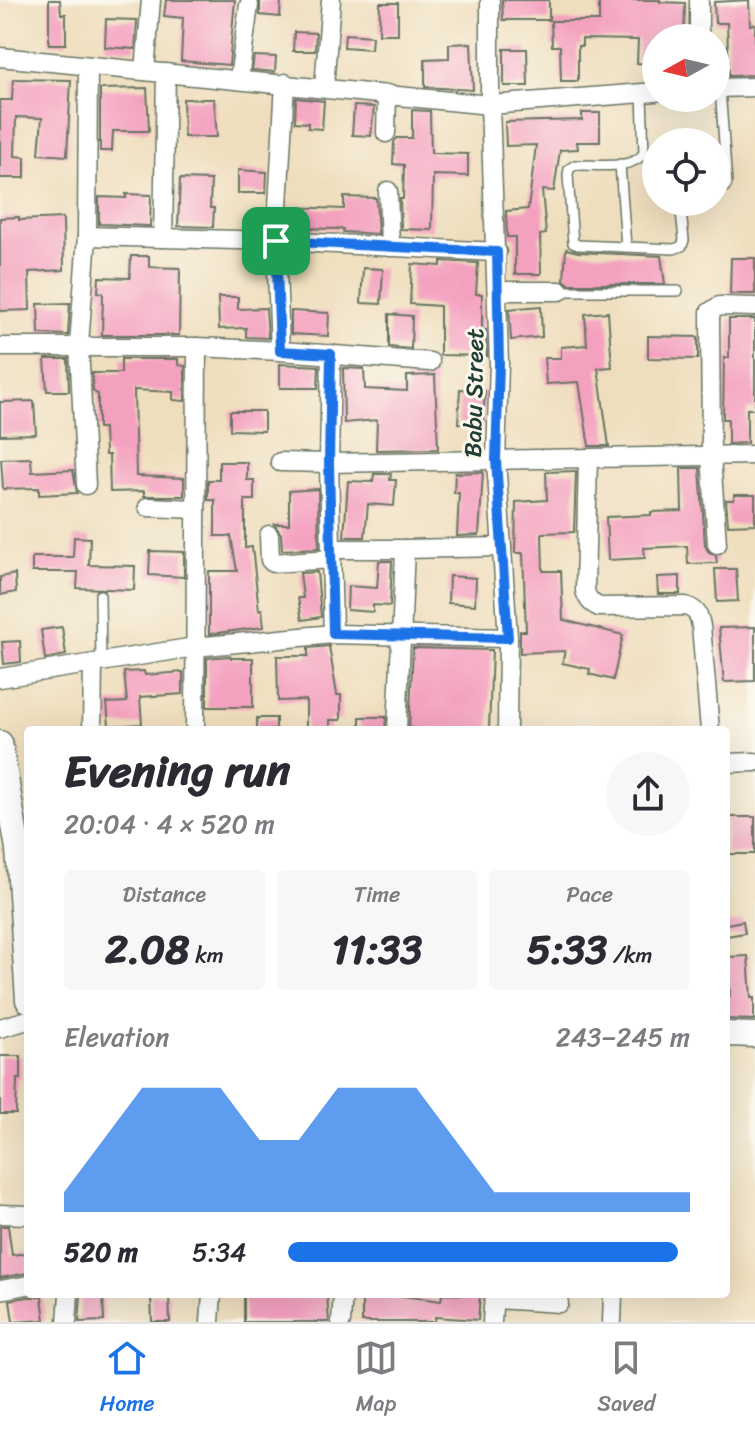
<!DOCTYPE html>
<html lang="en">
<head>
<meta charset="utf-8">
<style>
  :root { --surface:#fff; --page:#f7f7f7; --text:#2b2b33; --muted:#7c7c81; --line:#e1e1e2; --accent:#1a73e8 }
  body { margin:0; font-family:Sriracha,sans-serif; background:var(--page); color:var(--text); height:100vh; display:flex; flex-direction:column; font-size:30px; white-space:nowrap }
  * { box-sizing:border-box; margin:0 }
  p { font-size:26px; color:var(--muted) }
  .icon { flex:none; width:44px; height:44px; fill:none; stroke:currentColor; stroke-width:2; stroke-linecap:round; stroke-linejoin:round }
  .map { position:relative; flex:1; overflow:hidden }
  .panel { position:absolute; left:24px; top:726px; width:706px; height:572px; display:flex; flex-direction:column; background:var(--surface); border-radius:8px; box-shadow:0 8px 32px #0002 }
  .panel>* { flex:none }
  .needle { width:52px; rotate:262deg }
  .buttons { position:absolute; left:642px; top:24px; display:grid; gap:16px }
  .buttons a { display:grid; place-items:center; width:88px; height:88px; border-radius:50%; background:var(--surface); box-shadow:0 8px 32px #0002; font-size:40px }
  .pin { position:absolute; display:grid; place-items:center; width:68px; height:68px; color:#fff; margin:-34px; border-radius:16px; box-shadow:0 4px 12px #0006 }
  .round { display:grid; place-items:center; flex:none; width:84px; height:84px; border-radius:42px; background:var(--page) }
  .summary { display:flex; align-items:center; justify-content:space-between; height:136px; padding:0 40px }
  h1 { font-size:44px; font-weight:700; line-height:60px }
  .metrics { display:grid; grid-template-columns:repeat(3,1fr); gap:12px; height:136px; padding:8px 40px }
  .metrics div { display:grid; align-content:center; border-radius:8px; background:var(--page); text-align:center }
  .metrics b { font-size:40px; font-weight:700 }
  .metrics small { font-size:22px; font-weight:400 }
  .metrics p { font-size:22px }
  .chart { height:224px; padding:16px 40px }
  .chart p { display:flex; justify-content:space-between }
  .chart svg { width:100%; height:144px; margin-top:8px; fill:var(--accent); opacity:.7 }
  ul { padding:0 40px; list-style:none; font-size:26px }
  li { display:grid; grid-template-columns:128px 96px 1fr; align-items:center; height:60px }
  li i { height:20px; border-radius:10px; background:var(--accent) }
  .dock { display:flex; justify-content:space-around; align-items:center; height:112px; border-top:2px solid var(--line); background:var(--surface); font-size:22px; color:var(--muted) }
  .dock a { display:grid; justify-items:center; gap:4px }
  .dock .selected { color:var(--accent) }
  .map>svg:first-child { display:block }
  .building { fill:#f4a0bf }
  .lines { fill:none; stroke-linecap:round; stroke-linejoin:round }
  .service-casing { stroke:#687564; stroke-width:12 }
  .minor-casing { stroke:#687564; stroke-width:21 }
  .tertiary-casing { stroke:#687564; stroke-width:27 }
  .service { stroke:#fff; stroke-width:9 }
  .minor { stroke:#fff; stroke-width:18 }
  .tertiary { stroke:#fff; stroke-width:24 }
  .route-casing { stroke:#fff; stroke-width:16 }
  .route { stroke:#1a73e8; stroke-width:10 }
  .labels { text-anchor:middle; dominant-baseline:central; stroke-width:6; stroke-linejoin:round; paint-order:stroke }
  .street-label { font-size:24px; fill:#1f3d34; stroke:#fbf7ec }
</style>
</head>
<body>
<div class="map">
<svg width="755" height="1322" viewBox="0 0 755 1322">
  <rect width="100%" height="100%" fill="#fbf7ec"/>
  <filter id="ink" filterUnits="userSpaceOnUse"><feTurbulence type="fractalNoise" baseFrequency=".0125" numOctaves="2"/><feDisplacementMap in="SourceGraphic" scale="16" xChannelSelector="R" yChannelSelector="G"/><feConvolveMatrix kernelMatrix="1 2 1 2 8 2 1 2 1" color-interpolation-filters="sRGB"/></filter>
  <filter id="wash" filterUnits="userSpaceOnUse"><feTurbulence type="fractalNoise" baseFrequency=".006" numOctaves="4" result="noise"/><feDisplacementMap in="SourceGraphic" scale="32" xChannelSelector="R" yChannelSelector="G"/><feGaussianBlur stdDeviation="1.8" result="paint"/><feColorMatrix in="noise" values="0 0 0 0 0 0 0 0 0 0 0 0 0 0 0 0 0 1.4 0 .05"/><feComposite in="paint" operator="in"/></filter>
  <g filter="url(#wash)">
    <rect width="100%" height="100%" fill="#efdebd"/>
    <g id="blocks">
      <g class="building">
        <path d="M49 0H60L61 14H66V44H49Z"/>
        <path d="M166 0H235L229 65 181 61 183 18 164 16Z"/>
        <path d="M260 0H281L280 17 260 15Z"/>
        <path d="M502 0H549V20H503Z"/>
        <path d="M599 0H660V2L685 3 684 38H656V64L637 63 638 40 582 39V46H578V81H561L560 46H552L551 21H599Z"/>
        <path d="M749 0 750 25 755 24V75L729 76 727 23H715L714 2Z"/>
        <path d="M380 3H398V34H379Z"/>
        <path d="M106 19 137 20 135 49 105 47Z"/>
        <path d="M294 32 316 33 315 51H293Z"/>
        <path d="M345 34 372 36 371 49 344 47Z"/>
        <path d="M471 43 473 90 425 87V59L449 58V44Z"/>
        <path d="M504 49H527L528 86H504Z"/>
        <path d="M254 56 276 57 275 72 252 70Z"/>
        <path d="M13 79 71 80 67 156 39 154 42 118 16 117 15 156 25 157V178H0V100H12Z"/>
        <path d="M147 88 149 131H113L112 151H100V89Z"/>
        <path d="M296 98 324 101 322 129 308 128V123L295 122Z"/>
        <path d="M183 99H214L217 137H184Z"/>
        <path d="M354 106 374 107 371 136 352 135Z"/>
        <path d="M412 110 430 111 431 153 468 154V176L433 175 432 230 401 229 400 199H403L404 165 393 164 394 142 397 138H412Z"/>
        <path d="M582 113H600V142H577L578 149 560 150 554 191 542 190 546 234 540 235 541 274H515V237H507L506 211 528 209 536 145 506 146 505 122 582 120Z"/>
        <path d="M238 170 267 172 266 193H238Z"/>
        <path d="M180 179 211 180 210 208H214L213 227 178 226Z"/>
        <path d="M126 194 151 195 150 226 99 224V197L126 198Z"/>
        <path d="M344 197 376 198 378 234 343 232V229L289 228 290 207 344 209Z"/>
        <path d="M19 217V220L63 218 64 270 29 272 30 310 0 311V218Z"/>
        <path d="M566 249 578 252 661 256 665 284H569L564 280Z"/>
        <path d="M131 256H149V267L180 268 179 335H102L103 293 98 292 99 277 130 278Z"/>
        <path d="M731 258H755V294H730Z"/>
        <path d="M441 261 478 263 476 294H482V330H486L487 356 440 355V306L410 304 412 264 441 266Z"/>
        <path d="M363 268 383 269 381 304 361 303Z"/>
        <path d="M218 297H238V309L266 308 268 338 246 337V328L219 329Z"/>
        <path d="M70 303 68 335 39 334 38 304Z"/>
        <path d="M541 306 542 337 511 340 509 309Z"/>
        <path d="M291 311 329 313 328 336 291 334Z"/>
        <path d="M608 312 612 367 598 368 609 446H589L579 382 546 384 544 358H561V347L587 345 585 314Z"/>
        <path d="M389 314 412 316 411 349 389 347Z"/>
        <path d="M729 319H755V409H747V443L728 444V419H723L724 358H729Z"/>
        <path d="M648 336 698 337V359L648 358Z"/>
        <path d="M45 359H68L69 391H47Z"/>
        <path d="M121 359H178V365L185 366V401L173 400V392L134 390 136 476 184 478V496H144V491L110 492 109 455H105L104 428H98V394L95 393 93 390 92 373H121Z"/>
        <path d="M280 364 319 366 318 388H280Z"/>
        <path d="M343 368 364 369 365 389 407 391V376L435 375 438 449 376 450 377 420 344 423Z"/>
        <path d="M460 389 485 391 483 425 458 423Z"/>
        <path d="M34 401 36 434 0 435V402Z"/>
        <path d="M230 411H264V431L230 430Z"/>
        <path d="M31 458 32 472 73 470 77 493 39 495V488L3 489 1 459Z"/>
        <path d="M219 462H247V480H254V500H245V548L252 547 259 610 262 609 264 627 209 634V571H237L231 536H215V500H208V480H219Z"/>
        <path d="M681 468H700L705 545 708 551 716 556 717 563 688 564 687 546 644 548 645 558 608 560 606 517 651 515V512L682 511Z"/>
        <path d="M576 471 574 532 542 533 543 571H561L563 620 623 635 613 680 589 674 590 669 562 663 565 651 520 653V631H526L523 553H515L516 502 547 500 546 472Z"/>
        <path d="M483 472 479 535 457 536 459 493H454L455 473Z"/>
        <path d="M374 474H391L390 480H396L394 506 368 504 365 537H344L348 481 373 482Z"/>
        <path d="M318 489 319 548 282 550 281 534 274 524H289V491Z"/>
        <path d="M734 495H755V524L728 525 726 500H734Z"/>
        <path d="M74 537 90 538 89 565 135 566 134 590 77 588 78 572H32V557H73Z"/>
        <path d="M150 551 184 552V577L149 575Z"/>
        <path d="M379 561H392L390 606 373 605V612L347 610 348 586 377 588Z"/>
        <path d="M715 569H736L738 601 717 602Z"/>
        <path d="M317 572 321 617 302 620 298 598H303L300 573Z"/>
        <path d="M15 574 16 592 0 595V577Z"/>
        <path d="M449 576 476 578 475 605 448 603Z"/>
        <path d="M680 576V594H658L657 577Z"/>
        <path d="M62 627 66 655 45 659 41 630Z"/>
        <path d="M755 627V681L724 682 719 628Z"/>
        <path d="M20 641 21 662 4 664 2 642Z"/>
        <path d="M329 646 337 695H341V720H330V730H306V700L278 701 277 656H308V648Z"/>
        <path d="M413 648 492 650 489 729 409 730Z"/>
        <path d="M230 656 231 658H253V707H207V658Z"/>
        <path d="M144 671 145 675 183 672V694L140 697 142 724 109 726 107 703 127 702 124 672Z"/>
        <path d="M360 717H386L385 730H360Z"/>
        <rect x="257" y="718" width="19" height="12"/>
        <rect x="726" y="817" width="29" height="37"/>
        <path d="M743 921 745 933 726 936V924Z"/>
        <path d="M748 956 751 998H754V1020L726 1019V997H730L729 957Z"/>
        <path d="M0 1056H21V1079H17L16 1114H0Z"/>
        <path d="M0 1226H8L12 1255 28 1253V1273L0 1278Z"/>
        <path d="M81 1294H103L104 1321 79 1322Z"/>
        <path d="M151 1294H169L170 1322H152Z"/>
        <path d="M244 1294H327L329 1322H244Z"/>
        <path d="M362 1294H388L441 1301 442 1294 480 1295 478 1320 435 1317V1322H362Z"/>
        <path d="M28 1297H42L45 1320 13 1322 10 1300Z"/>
      </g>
    </g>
  </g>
  <g filter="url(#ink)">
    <use href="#blocks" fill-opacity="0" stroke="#687564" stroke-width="2"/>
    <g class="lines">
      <g class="service-casing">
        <g id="service">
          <path d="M620 164 626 247 674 249 682 246 684 240 680 202"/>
          <path d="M716 188 725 187 727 184 720 88"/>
          <path d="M626 247 578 245 573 243 568 175 569 169 575 165C595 164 632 171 644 153L642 94"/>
          <path d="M560 291H678"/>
          <path d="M100 595 101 664"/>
        </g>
      </g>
      <g class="minor-casing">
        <g id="minor">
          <path d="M490 0V105L499 364 496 460 508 638 507 730"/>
          <path d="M699 0V38"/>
          <path d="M0 57 490 105 656 92"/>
          <path d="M145 71 151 0"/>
          <path d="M239 79 249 5"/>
          <path d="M285 83 276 241 280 351 430 362"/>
          <path d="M324 87 331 0"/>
          <path d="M716 88 755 87"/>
          <path d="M386 133 387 94"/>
          <path d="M388 191 390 247"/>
          <path d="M87 236 276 241 497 252"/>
          <path d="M163 238 166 73"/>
          <path d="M498 291H560"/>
          <path d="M0 347H197L280 351"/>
          <path d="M331 354 329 463 333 634"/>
          <path d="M588 458 585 591C588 600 591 603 599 607L686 606C697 610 699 615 701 626L710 730"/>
          <path d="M280 462 329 463 755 455"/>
          <path d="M86 485 79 345 87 236 88 66"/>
          <path d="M148 507 196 509"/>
          <path d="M269 535 270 560 273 563 331 559"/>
          <path d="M717 544 711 456 710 312 719 306 755 307"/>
          <path d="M331 549H405"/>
          <path d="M0 678 195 647 333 634 508 638"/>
          <path d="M92 730 93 665"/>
          <path d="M195 730 197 347"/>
          <path d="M397 730 405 549 502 547"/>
          <path d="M726 763 755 762"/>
          <path d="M0 1028 28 1020"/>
          <path d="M0 1214 28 1215"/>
          <path d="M0 1290 28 1285"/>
          <path d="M494 1299 559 1303"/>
          <path d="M67 1322 69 1294"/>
          <path d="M210 1322 212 1294"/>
          <path d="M341 1322 343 1294"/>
          <path d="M492 1322 494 1294"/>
          <path d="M612 1322 613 1294"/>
        </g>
      </g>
      <g class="tertiary-casing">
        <g id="tertiary">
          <path d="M0 743 18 849 28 1000"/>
          <path d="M726 1034 755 1035"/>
        </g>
      </g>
      <use href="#service" class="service"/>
      <use href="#minor" class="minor"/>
      <use href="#tertiary" class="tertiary"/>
    </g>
  </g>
  <g class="lines" filter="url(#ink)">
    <g class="route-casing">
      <path id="route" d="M276 241 497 252 499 364 496 460 508 638 333 634 329 463 331 354 280 351Z"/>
    </g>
    <use href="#route" class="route"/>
  </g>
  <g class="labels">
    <g class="street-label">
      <text transform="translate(474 393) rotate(-89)">Babu Street</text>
    </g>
  </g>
</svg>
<div class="buttons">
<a><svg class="needle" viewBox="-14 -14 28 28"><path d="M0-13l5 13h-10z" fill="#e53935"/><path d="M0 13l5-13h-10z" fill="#7c7c81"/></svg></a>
<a><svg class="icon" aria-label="locate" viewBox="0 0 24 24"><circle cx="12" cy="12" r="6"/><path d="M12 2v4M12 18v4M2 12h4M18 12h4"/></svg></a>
</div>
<div class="pin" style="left:276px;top:241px;background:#1e9e55"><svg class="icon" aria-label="arrive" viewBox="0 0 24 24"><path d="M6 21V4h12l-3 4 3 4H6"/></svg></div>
<section class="panel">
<div class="summary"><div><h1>Evening run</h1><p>20:04 · 4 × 520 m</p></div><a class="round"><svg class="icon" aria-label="share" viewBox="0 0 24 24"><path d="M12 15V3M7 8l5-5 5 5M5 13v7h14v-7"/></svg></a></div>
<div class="metrics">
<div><p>Distance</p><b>2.08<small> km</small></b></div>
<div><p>Time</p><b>11:33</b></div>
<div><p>Pace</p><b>5:33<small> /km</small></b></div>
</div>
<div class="chart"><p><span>Elevation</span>243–245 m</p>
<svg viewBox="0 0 160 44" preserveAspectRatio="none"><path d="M0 44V38L10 22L20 6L30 6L40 6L50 22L60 22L70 6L80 6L90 6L100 22L110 38L120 38L130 38L140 38L150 38L160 38V44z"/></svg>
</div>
<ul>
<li><b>520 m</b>5:34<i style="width:97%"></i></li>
</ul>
</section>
</div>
<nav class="dock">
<a class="selected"><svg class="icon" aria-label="home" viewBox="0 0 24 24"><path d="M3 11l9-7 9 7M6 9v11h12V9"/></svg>Home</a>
<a><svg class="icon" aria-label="map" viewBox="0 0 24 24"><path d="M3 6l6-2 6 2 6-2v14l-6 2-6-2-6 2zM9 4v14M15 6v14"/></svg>Map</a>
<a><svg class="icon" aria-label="saved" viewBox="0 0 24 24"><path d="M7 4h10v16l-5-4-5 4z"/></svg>Saved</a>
</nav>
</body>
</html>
